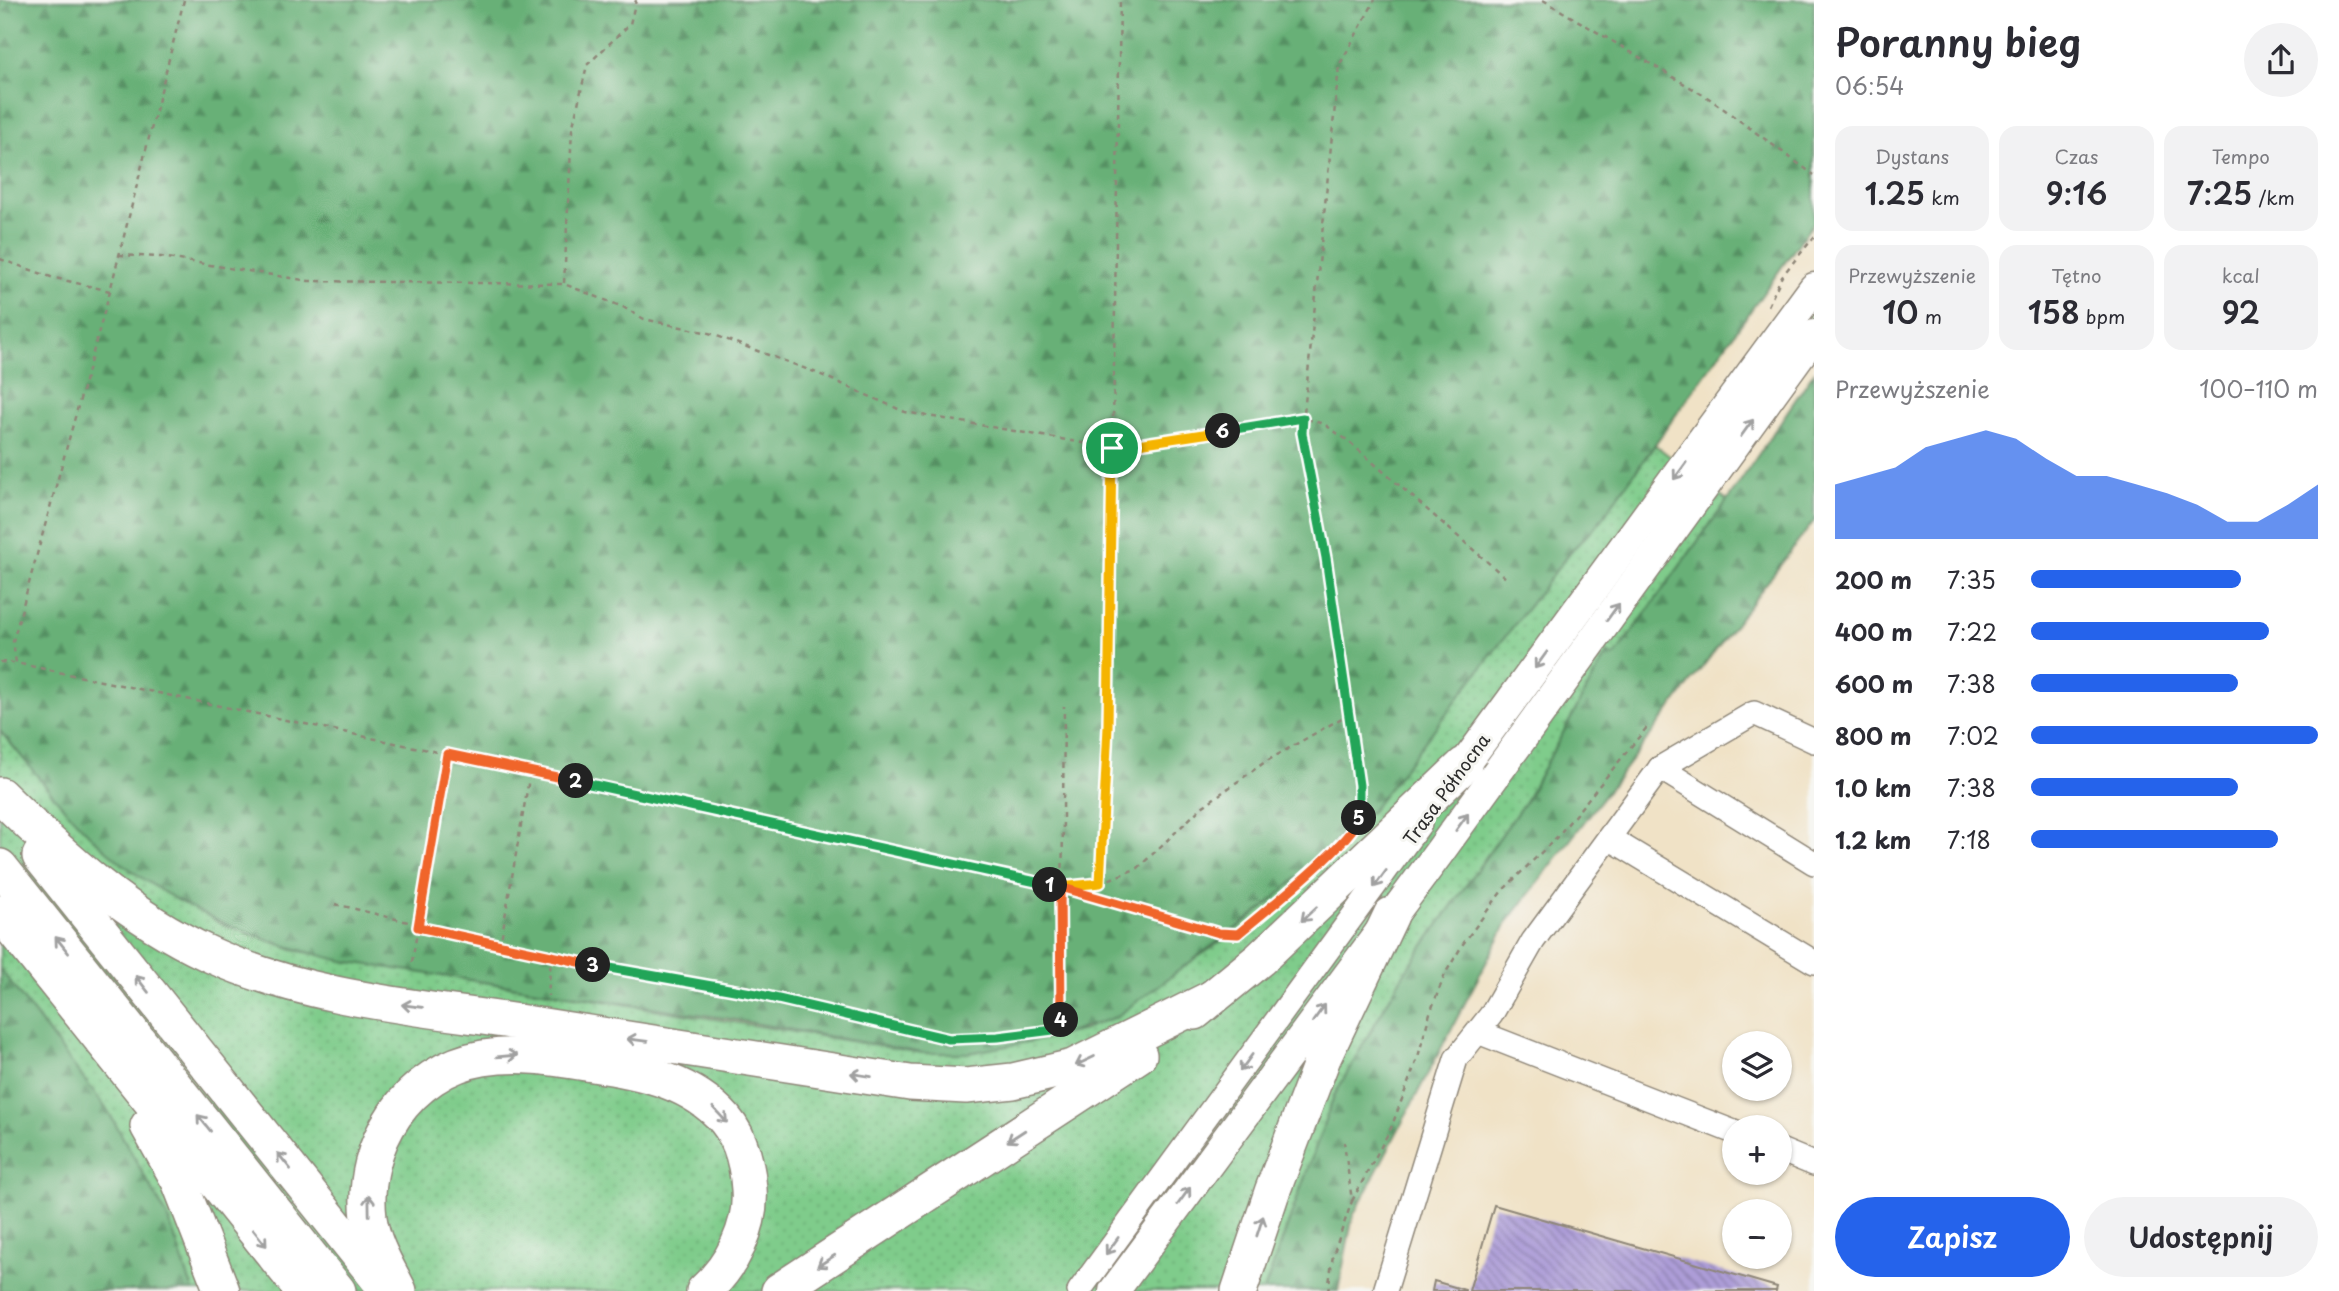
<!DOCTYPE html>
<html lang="pl">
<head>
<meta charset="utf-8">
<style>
  :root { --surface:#fff; --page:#f2f2f3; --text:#2b2b33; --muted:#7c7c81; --accent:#2563eb }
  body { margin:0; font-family:"Playpen Sans",sans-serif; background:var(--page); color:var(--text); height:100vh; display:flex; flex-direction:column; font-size:26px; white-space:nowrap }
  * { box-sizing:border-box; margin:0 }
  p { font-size:23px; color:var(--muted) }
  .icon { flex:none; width:38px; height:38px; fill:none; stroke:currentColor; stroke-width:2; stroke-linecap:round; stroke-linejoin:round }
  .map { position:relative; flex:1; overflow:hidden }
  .panel { display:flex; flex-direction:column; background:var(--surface); width:525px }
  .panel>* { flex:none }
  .tools { position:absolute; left:1722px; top:1031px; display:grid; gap:14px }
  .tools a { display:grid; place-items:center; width:70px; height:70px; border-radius:50%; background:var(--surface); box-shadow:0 2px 5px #0004; font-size:35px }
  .pin { position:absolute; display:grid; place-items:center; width:60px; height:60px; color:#fff; margin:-30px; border:4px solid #fff; border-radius:50%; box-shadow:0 2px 7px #0007 }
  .km { position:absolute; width:35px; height:35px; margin:-18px; border-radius:50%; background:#222; color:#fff; font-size:19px; line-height:35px; text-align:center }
  .round { display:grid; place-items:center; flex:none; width:74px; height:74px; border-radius:37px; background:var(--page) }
  .head { display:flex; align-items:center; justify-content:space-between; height:119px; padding:0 21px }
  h1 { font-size:38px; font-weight:600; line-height:52px }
  .metrics { display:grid; grid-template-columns:repeat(3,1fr); gap:10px; height:119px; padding:7px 21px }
  .metrics div { display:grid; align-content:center; border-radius:18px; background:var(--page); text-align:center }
  .metrics b { font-size:30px; font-weight:600 }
  .metrics small { font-size:19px; font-weight:400 }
  .metrics p { font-size:19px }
  .chart { height:196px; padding:14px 21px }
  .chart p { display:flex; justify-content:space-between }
  .chart svg { width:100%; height:126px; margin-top:7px; fill:var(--accent); opacity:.7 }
  .cta { display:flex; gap:14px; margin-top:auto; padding:14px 21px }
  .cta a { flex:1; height:80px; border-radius:42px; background:var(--accent); color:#fff; font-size:28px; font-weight:600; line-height:80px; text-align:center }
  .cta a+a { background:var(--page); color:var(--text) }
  ul { padding:0 21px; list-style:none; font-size:23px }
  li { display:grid; grid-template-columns:112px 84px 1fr; align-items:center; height:52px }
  li i { height:18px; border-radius:9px; background:var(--accent) }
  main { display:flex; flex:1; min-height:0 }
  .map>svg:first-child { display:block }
  .grass { fill:url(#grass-dots); stroke:#557c5b; stroke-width:2 }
  .forest { fill:url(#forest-firs); stroke:#496e51; stroke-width:2 }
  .building { fill:url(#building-back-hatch) }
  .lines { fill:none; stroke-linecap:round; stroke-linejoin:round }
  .minor-casing { stroke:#8e8678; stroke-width:26 }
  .major-casing { stroke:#8e8678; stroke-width:33 }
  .highway-casing { stroke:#8e8678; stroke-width:38 }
  .path { stroke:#8e8678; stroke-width:2.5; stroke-dasharray:5 5; stroke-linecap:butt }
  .minor { stroke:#fff; stroke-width:23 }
  .major { stroke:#fff; stroke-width:30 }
  .highway { stroke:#fff; stroke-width:35 }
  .oneway { stroke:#a0a0a0 }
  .split-1-casing { stroke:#fff; stroke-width:14 }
  .split-2-casing { stroke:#fff; stroke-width:14 }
  .split-3-casing { stroke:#fff; stroke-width:14 }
  .split-4-casing { stroke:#fff; stroke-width:14 }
  .split-5-casing { stroke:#fff; stroke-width:14 }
  .split-6-casing { stroke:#fff; stroke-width:14 }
  .split-7-casing { stroke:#fff; stroke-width:14 }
  .split-1 { stroke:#f5b400; stroke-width:9 }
  .split-2 { stroke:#22a559; stroke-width:9 }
  .split-3 { stroke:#f0652b; stroke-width:9 }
  .split-4 { stroke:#22a559; stroke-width:9 }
  .split-5 { stroke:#f0652b; stroke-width:9 }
  .split-6 { stroke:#22a559; stroke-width:9 }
  .split-7 { stroke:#f5b400; stroke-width:9 }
  .labels { text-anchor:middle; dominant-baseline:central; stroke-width:6; stroke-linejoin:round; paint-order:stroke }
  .street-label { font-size:18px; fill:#2b2b2b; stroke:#f6f6f2 }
</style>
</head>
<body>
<main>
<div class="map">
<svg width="1814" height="1291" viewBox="0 0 1814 1291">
  <defs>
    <pattern id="grass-dots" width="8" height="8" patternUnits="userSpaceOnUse" patternTransform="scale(1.75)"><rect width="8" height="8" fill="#7fcc8b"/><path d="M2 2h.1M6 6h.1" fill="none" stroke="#6eaf78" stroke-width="1.8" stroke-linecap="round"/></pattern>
    <pattern id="forest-firs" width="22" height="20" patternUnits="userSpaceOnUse" patternTransform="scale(1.75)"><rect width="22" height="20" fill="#67b077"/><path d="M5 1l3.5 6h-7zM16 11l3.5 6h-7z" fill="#558f62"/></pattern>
    <pattern id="building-back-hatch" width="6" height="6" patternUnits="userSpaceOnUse" patternTransform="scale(1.75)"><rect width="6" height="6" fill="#ad9dd8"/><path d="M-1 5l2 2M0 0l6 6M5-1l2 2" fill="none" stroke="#8d80af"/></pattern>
  </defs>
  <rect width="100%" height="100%" fill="#f6f6f2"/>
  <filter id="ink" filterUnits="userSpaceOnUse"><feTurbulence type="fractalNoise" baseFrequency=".0143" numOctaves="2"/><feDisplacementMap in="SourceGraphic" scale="14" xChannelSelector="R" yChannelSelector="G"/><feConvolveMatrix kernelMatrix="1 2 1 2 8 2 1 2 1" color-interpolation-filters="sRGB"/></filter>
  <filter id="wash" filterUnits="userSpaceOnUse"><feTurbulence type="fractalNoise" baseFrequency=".00686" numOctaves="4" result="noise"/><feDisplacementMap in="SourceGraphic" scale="28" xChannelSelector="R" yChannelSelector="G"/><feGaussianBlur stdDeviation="1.57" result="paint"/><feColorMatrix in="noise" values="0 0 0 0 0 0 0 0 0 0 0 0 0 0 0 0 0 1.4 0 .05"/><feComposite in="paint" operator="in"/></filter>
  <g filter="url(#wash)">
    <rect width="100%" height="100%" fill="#f0e2c6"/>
    <path class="grass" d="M1814 301V320L1699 479 1727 501 1614 657 1607 653 1526 800 1401 978 1334 1096 1264 1291H193L168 1218 108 1111 0 969V731L96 841 219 923 298 951 923 1053H968L1085 1030 1212 948 1266 906 1318 859 1365 809 1369 813 1571 551 1597 525 1655 445 1689 471Z"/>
    <g class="forest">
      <path d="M0 0H1814V222L1597 525 1571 551 1370 813 1365 810 1318 859 1266 906 1116 1017 1060 1036 968 1053H923L730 1019 343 961C257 941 175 910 107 851 67 817 35 771 0 731Z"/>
      <path d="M1814 372V521L1507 923 1353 1216 1338 1291H1264L1334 1096 1401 978 1526 800 1607 653 1614 657 1727 501Z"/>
      <path d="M0 969 108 1111 168 1218 193 1291H0Z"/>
    </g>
    <g id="blocks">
      <g class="building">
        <path d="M1494 1205 1777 1287 1776 1291H1469Z"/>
        <path d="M1434 1281 1465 1290V1291H1432Z"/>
      </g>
    </g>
  </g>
  <g filter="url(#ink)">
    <use href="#blocks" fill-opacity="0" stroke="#8e8678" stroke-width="2"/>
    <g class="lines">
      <g class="minor-casing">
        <g id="minor">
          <path d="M1660 768 1754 713 1814 741"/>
          <path d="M1609 838 1814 962"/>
          <path d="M1478 1032 1734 1132"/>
          <path d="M1780 1150 1814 1164"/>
          <path d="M1079 1291 1420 824"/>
          <path d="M1385 1291 1456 1059 1491 1015 1533 941 1660 768 1814 863"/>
        </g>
      </g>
      <g class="major-casing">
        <g id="major">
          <path d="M1464 765 1814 288"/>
          <path d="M1114 1291 1438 854 1814 335"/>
        </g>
      </g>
      <g class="highway-casing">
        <g id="highway">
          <path d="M0 795C63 857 128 917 209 954 305 998 415 1007 518 1022 649 1042 780 1062 910 1083L966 1086 1013 1081 1073 1067 1212 998"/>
          <path d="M40 856 379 1280"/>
          <path d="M0 867 338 1291"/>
          <path d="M0 913 303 1291"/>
          <path d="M1195 1012 1260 959 1464 765"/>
          <path d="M148 1126 179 1181 222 1291"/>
          <path d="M399 1291C387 1267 373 1245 369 1218 360 1145 408 1070 483 1058 521 1052 555 1058 593 1064 638 1071 684 1079 719 1113 740 1133 747 1160 749 1189 752 1227 732 1266 704 1291"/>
          <path d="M779 1291 1139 1055"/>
          <path d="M1239 1291 1272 1192 1323 1058 1391 915"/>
        </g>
      </g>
      <g class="path">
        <path d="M184 0 110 291 13 641 16 663 736 815 1060 887 1100 883 1108 727 1120 0"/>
        <path d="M1543 0 1710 99 1814 175"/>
        <path d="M119 255 161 257 309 281 564 284 623 307 644 319 709 333 817 373 905 412 1112 448 1303 418 1324 424 1347 440 1507 579"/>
        <path d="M0 259 51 277 110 291"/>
        <path d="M564 283 572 130 587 65 630 24 636 0"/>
        <path d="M1768 306 1782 276 1814 237"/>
        <path d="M0 662 14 663"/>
        <path d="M1100 883 1138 868 1202 807 1265 762 1347 715"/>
        <path d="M1064 888 1219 933 1238 934 1289 892 1358 821 1359 785 1326 558 1302 433 1339 66 1375 0"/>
        <path d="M335 904 551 957 548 996"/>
        <path d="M500 946 530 773"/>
        <path d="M551 957 757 994 949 1039 998 1037 1061 1029 1064 706"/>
        <path d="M412 962 447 755"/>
        <path d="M1352 1201 1391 1128 1418 1057 1430 1013 1445 974 1463 944 1501 892 1557 837 1648 726"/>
        <path d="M1328 1291 1333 1255 1352 1201 1344 1142"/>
      </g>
      <use href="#minor" class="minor"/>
      <use href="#major" class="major"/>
      <use href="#highway" class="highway"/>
    </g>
    <defs><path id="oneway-shaft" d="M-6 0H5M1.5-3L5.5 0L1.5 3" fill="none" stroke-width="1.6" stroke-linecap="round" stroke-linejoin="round" transform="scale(1.75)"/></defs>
    <g class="oneway">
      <use href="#oneway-shaft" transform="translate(1747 428) rotate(-54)"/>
      <use href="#oneway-shaft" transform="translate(1680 471) rotate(126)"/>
      <use href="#oneway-shaft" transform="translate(1613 612) rotate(-54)"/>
      <use href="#oneway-shaft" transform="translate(1541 660) rotate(126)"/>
      <use href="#oneway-shaft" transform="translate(1462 822) rotate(-54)"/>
      <use href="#oneway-shaft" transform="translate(1380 879) rotate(126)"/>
      <use href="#oneway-shaft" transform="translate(1309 914) rotate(137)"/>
      <use href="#oneway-shaft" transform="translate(62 945) rotate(-129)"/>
      <use href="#oneway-shaft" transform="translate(142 984) rotate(-128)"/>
      <use href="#oneway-shaft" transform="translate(412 1006) rotate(-172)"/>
      <use href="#oneway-shaft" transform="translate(1319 1013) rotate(-54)"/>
      <use href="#oneway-shaft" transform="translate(637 1040) rotate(-172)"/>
      <use href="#oneway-shaft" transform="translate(507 1056) rotate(-5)"/>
      <use href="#oneway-shaft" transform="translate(1085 1061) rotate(154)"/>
      <use href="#oneway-shaft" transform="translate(1246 1063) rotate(126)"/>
      <use href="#oneway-shaft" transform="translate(861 1075) rotate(-171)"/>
      <use href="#oneway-shaft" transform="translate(720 1115) rotate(47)"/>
      <use href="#oneway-shaft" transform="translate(204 1123) rotate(-129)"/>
      <use href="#oneway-shaft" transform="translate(1016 1136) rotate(147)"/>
      <use href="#oneway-shaft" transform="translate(284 1161) rotate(-129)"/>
      <use href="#oneway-shaft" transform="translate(1184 1196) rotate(-54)"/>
      <use href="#oneway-shaft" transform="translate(369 1205) rotate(-91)"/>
      <use href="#oneway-shaft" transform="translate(1260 1226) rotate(-72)"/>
      <use href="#oneway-shaft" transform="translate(260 1238) rotate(51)"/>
      <use href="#oneway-shaft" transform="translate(1112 1246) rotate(126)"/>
      <use href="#oneway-shaft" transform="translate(826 1261) rotate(147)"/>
    </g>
  </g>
  <g class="lines" filter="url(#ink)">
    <g class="split-1-casing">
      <path id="split-1" d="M1050 885 1060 887 1100 883 1108 727 1112 448"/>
    </g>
    <g class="split-2-casing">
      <path id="split-2" d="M576 781 1050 885"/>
    </g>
    <g class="split-3-casing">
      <path id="split-3" d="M576 781 447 754 418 927 593 965"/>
    </g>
    <g class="split-4-casing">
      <path id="split-4" d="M593 965 757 994 949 1039 998 1037 1061 1029V1020"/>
    </g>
    <g class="split-5-casing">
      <path id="split-5" d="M1061 1020 1060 887 1219 933 1238 934C1263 913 1350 844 1359 818"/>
    </g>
    <g class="split-6-casing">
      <path id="split-6" d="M1223 431 1303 418 1302 433 1326 558 1359 785V818"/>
    </g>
    <g class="split-7-casing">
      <path id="split-7" d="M1112 448 1223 431"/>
    </g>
    <use href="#split-1" class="split-1"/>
    <use href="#split-2" class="split-2"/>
    <use href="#split-3" class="split-3"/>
    <use href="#split-4" class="split-4"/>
    <use href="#split-5" class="split-5"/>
    <use href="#split-6" class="split-6"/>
    <use href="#split-7" class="split-7"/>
  </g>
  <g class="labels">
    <g class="street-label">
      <text transform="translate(1446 789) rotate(-54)">Trasa Północna</text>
    </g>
  </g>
</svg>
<div class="tools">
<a><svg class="icon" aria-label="layers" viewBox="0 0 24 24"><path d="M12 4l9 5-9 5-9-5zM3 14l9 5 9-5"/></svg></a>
<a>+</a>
<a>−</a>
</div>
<div class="pin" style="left:1112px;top:448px;background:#1e9e55"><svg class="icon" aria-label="arrive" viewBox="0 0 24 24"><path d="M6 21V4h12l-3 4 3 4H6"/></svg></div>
<b class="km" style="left:1050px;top:885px">1</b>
<b class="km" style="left:576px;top:781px">2</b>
<b class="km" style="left:593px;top:965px">3</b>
<b class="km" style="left:1061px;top:1020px">4</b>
<b class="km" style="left:1359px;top:818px">5</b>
<b class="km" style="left:1223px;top:431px">6</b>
</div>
<section class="panel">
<div class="head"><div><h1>Poranny bieg</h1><p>06:54</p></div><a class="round"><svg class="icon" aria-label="share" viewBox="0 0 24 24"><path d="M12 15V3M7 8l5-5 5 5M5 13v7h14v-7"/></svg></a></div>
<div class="metrics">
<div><p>Dystans</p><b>1.25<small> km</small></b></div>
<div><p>Czas</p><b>9:16</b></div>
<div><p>Tempo</p><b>7:25<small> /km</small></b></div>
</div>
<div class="metrics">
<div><p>Przewyższenie</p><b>10<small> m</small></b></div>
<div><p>Tętno</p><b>158<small> bpm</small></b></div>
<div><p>kcal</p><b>92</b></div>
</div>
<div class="chart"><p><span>Przewyższenie</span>100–110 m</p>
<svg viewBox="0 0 160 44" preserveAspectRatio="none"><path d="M0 44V25L10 22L20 19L30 12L40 9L50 6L60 9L70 16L80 22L90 22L100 25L110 28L120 32L130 38L140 38L150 32L160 25V44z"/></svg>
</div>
<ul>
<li><b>200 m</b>7:35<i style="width:73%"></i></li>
<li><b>400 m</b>7:22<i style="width:83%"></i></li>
<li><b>600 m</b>7:38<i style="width:72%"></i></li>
<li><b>800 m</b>7:02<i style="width:100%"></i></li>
<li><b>1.0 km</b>7:38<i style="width:72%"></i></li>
<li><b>1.2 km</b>7:18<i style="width:86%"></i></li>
</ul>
<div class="cta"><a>Zapisz</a><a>Udostępnij</a></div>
</section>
</main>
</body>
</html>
